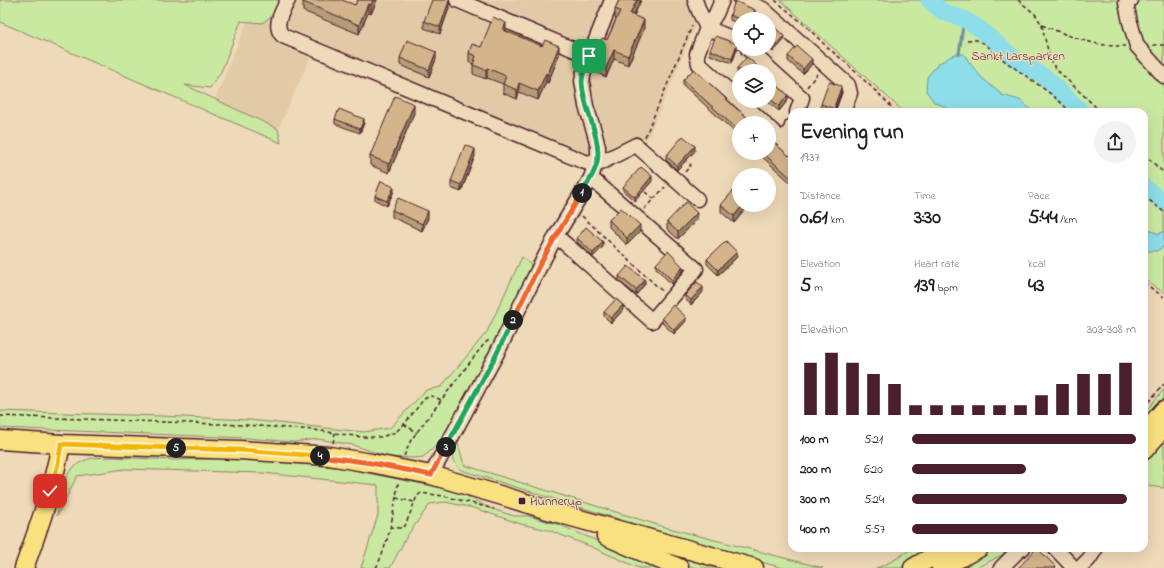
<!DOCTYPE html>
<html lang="en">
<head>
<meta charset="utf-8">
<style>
  :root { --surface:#fff; --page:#f2f2f2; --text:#202124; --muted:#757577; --accent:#4a1f2b }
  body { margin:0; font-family:"Indie Flower",sans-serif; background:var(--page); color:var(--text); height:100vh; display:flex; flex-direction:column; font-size:15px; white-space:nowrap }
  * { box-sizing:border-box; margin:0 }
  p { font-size:13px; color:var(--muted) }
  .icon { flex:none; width:22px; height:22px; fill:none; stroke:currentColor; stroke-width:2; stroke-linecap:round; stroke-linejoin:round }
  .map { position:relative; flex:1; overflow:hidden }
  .drawer { position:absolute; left:788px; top:108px; width:360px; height:444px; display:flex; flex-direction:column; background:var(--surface); border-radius:12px; box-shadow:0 4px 16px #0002 }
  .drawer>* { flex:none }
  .tools { position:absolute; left:732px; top:12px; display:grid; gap:8px }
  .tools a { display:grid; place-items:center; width:44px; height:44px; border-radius:50%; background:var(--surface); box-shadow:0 4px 16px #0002; font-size:20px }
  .pin { position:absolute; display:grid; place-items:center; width:34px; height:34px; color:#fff; margin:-17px; border-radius:8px; box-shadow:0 2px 6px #0006 }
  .km { position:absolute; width:20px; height:20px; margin:-10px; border-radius:50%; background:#222; color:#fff; font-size:11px; line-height:20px; text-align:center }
  .round { display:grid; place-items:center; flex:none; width:42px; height:42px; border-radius:21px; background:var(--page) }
  .summary { display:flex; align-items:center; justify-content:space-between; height:68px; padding:0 12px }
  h1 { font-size:22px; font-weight:700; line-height:30px }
  .metrics { display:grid; grid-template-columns:repeat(3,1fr); gap:6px; height:68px; padding:4px 12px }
  .metrics div { display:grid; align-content:center }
  .metrics b { font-size:20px; font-weight:700 }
  .metrics small { font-size:11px; font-weight:400 }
  .metrics p { font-size:11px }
  .chart { height:112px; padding:8px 12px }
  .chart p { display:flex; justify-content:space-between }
  .chart svg { width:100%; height:72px; margin-top:4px; stroke:var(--accent); stroke-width:6 }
  ul { padding:0 12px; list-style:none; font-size:13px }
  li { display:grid; grid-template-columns:64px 48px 1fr; align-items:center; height:30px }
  li i { height:10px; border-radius:5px; background:var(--accent) }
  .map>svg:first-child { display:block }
  .built { fill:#e3caa7 }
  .green { fill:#c9e9a1; stroke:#8a8466 }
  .water { fill:#8ddee8; stroke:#72929c }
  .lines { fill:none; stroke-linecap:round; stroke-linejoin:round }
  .stream { stroke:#72929c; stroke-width:3 }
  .river { stroke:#8ddee8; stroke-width:17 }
  .minor-casing { stroke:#4a1f2b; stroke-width:17 }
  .major-casing { stroke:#4a1f2b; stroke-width:21 }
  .path { stroke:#4a1f2b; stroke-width:1.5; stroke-dasharray:4 3; stroke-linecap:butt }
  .minor { stroke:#eed9b8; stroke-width:14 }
  .major { stroke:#fae180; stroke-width:18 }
  .wall { fill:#b69c78; stroke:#4a1f2b }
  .shaded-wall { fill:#947f61; stroke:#4a1f2b }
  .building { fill:#d4b58b; stroke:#4a1f2b }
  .split-1-casing { stroke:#fff; stroke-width:8 }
  .split-2-casing { stroke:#fff; stroke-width:8 }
  .split-3-casing { stroke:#fff; stroke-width:8 }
  .split-4-casing { stroke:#fff; stroke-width:8 }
  .split-5-casing { stroke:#fff; stroke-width:8 }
  .split-6-casing { stroke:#fff; stroke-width:8 }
  .split-1 { stroke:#22a559; stroke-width:5 }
  .split-2 { stroke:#f0652b; stroke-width:5 }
  .split-3 { stroke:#22a559; stroke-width:5 }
  .split-4 { stroke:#f0652b; stroke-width:5 }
  .split-5 { stroke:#f5b400; stroke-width:5 }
  .split-6 { stroke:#f5b400; stroke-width:5 }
  .poi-dot { fill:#4a1f2b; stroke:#eed9b8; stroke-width:1.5 }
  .labels { text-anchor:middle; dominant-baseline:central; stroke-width:3; stroke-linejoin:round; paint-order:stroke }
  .park-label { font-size:13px; fill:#5d3d3d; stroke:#eed9b8 }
  .poi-label { font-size:13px; fill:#4a1f2b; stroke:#eed9b8; text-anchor:start }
</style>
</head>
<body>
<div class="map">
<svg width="1164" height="568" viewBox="0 0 1164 568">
  <rect width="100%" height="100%" fill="#eed9b8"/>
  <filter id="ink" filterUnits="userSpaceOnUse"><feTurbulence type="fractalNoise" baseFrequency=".025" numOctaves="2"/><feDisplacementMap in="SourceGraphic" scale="8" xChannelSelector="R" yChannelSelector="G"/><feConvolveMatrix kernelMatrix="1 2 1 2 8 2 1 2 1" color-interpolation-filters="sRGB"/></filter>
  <g filter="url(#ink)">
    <path class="built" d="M279 0H706L668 91 645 144 608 163 576 168 310 58 278 129 215 99 247 22 262 23 277 12Z"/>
    <g class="green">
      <path d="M0 0H279L277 12 262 23 241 21 221 72 210 88 185 85 278 129 281 143 0 22Z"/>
      <path d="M780 0H1164V293L1144 279V112H904Z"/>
      <path d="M522 257 531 265 530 273 489 357 452 422 435 447 423 457 415 458 388 457 353 445 318 439 294 442 247 438 0 428V411L161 416 249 420 364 432 390 428 426 390 441 387 487 332Z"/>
      <path d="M1164 389V400L1144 423V412L1150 406Z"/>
      <path d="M1164 438V488L1148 486 1144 489V460Z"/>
      <path d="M458 444 464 465 661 526 823 568H783L705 546 461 470 453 461 452 451Z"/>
      <path d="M112 457 175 460 227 458 282 462 343 468 387 477 438 487 465 495 489 508 514 516H528L560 525 660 568H639L592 547 548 530 521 524 474 508 445 502 430 504 407 536 390 568H361L378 515V485L263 473 125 469 77 476 57 516C60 491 63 464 93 458 99 457 106 458 112 457Z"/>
      <path d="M649 548 732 568H695Z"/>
      <path d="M912 548H934L917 557 901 568H876C889 564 901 556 912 548Z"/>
      <path d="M994 548H1016L976 568H953Z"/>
    </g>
    <g class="water">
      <path d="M955 54H964L969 62 982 78 1002 95 1020 100 1033 112H956L934 102 926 91 927 77 938 64Z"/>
      <path d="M1144 228 1159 234 1164 231V246L1157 251H1144Z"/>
    </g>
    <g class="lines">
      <path class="stream" d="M959 54 964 19"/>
      <g class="river">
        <path d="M929 0 943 12 964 19 980 29 1016 60 1045 77 1082 112"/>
        <path d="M1144 187 1164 202"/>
      </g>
      <g class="minor-casing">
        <g id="minor">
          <path d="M288 0C283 10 272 26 283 36L582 161 596 165 636 145 697 199"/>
          <path d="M457 0 589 56"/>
          <path d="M695 0 699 11 707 28 697 54 699 64 739 100"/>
          <path d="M722 0 716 14 707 28 739 41"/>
          <path d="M741 0 763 9 848 85 850 93 843 112"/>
          <path d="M1131 0 1126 3 1130 22 1137 46 1164 76"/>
          <path d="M748 49 802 98 797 112"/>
          <path d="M740 101 764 123"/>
          <path d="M769 128 792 149"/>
          <path d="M782 140 791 130 792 126"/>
          <path d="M556 236 569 247 652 321 696 269 591 178"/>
          <path d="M431 475 496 355 541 264 556 236 591 178 598 155V147L594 131 586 106 582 81 585 67 612 0"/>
          <path d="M1055 548 1074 568"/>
          <path d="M1001 568 1018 551 1023 548"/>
          <path d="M1080 568 1089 559 1096 548"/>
        </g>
      </g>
      <g class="major-casing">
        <g id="major">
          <path d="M1144 433 1164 410"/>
          <path d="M0 440 61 444 240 450 329 456 371 463 431 475 503 496 554 512 754 568"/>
          <path d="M1144 450 1164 427"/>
          <path d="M606 536 679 568"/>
          <path d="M24 568C39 527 53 487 61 444"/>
          <path d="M913 568 947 548"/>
          <path d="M941 568 948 564 979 548"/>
        </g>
      </g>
      <g class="path">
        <path d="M775 0 806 26 828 48 844 61 884 99 896 112"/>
        <path d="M1018 0 1035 14 1042 25 1044 35 1051 62 1058 71 1101 112"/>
        <path d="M1042 25C1069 36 1095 47 1125 46"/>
        <path d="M967 40C972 40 975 39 979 41 988 44 993 53 1001 58 1024 76 1050 90 1070 112"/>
        <path d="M1153 45H1164"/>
        <path d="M807 87 817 74"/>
        <path d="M645 137 692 26"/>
        <path d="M1144 154 1164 173"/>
        <path d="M685 172 691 165 687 162"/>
        <path d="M645 192 654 199"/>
        <path d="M1144 196 1164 212"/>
        <path d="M644 209 665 187"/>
        <path d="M582 216 662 291"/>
        <path d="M1144 283 1164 297"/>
        <path d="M1144 407 1164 384"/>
        <path d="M0 416 245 425 314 430 362 437H381L396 432 406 422 424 399 430 396 435 397 441 400"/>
        <path d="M404 424 417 433"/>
        <path d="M333 443 335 433"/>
        <path d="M404 456 411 440 477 353 485 343 489 340"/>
        <path d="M396 498 414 502"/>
        <path d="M390 527 401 528 405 526 417 496 421 493 444 496 494 509"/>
        <path d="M376 568C389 542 394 512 398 483"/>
      </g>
      <use href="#minor" class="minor"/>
      <use href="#major" class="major"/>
    </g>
    <g class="wall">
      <path d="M358 0H377L371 14 368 13 359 34 303 11V2L355 5Z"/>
      <path d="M619 0H641L634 16 644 29 628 65 614 59 606 77 593 71V62L607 40 616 19 615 18V9Z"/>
      <path d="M449 8 440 34 424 28V21Z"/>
      <path d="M730 15H755L753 19H739V24L730 20Z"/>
      <path d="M769 22 784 40 773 52 769 48Z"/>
      <path d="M506 32 559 55 548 83 546 82 538 100 519 92 517 99 503 93V84L487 78 486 79 473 74V64L469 62V53L481 47Z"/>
      <path d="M737 49 732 63 710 55V50Z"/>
      <path d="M788 56 812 64 803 74 788 61Z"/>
      <path d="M400 58 436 59 429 77 400 65Z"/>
      <path d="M737 68 763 71H739V74L737 73Z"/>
      <path d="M769 78 788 100 779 111 767 101H769Z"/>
      <path d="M683 80 738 110 739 136 683 85Z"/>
      <path d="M841 93 835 109V112H829L821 109V104Z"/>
      <path d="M414 113 389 173 370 165V156Z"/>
      <path d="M335 119 364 123 360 133 335 124Z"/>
      <path d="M695 151 677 170 666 160V156Z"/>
      <path d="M758 153H769L792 157V184Z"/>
      <path d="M475 156 461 192 451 188V181Z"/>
      <path d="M652 181 635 201 623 191V187Z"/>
      <path d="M394 191 387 206 375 200V196Z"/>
      <path d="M721 205H749L734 223 721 212Z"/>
      <path d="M392 210 428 218 422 231 392 217Z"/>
      <path d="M609 220 640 232 627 245 609 227Z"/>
      <path d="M697 220 678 239 667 229V222Z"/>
      <path d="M577 238 603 247 593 257 577 242Z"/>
      <path d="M737 257 718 275 707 264V259Z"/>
      <path d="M656 264 683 271 672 285 656 268Z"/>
      <path d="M619 276 645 284 636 295 619 281Z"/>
      <path d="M703 292 691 305 685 299V295Z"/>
      <path d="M623 310 611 323 604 316V312Z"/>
      <path d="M662 318 686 321 674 334 662 323Z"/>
    </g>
    <g class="shaded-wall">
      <path d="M373 0H377L371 14V5Z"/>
      <path d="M637 0H641L630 23V14Z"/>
      <path d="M449 1V8L440 34V27Z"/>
      <path d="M368 4V13L359 34V25Z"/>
      <path d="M755 10V15L753 19H751Z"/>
      <path d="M644 20V29L628 65V56Z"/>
      <path d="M506 23V32L503 30Z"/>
      <path d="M784 36V40L773 52V48Z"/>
      <path d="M737 44V49L732 63V59Z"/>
      <path d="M559 46V55L548 83V74Z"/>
      <path d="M614 50V59L606 77V68Z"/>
      <path d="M436 52V59L429 77V70Z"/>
      <path d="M812 59V64L803 74V69Z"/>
      <path d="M487 68V78L486 79V70Z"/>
      <path d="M546 73V82L538 100V91Z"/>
      <path d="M519 83V92L517 99V90Z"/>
      <path d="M841 88V93L835 109V112V104Z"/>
      <path d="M788 95V100L779 111V106Z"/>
      <path d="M414 104V113L389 173V164Z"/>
      <path d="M364 119V123L360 133V129Z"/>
      <path d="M695 146V151L677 170V166Z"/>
      <path d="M475 149V156L461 192V185Z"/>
      <path d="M652 176V181L635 201V197Z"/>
      <path d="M394 187V191L387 206V201Z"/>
      <path d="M743 205H749L734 223V216Z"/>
      <path d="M428 211V218L422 231V224Z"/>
      <path d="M697 213V220L678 239V232Z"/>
      <path d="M640 225V232L627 245V238Z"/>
      <path d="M603 242V247L593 257V253Z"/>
      <path d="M737 252V257L718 275V270Z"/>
      <path d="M683 267V271L672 285V280Z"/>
      <path d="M645 280V284L636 295V290Z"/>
      <path d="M703 287V292L691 305V300Z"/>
      <path d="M623 305V310L611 323V318Z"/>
      <path d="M686 317V321L674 334V330Z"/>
    </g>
    <g class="building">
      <path d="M303 0H342L355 5 358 0H373L371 5 368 4 359 25 303 2Z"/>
      <path d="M432 0H447L449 1 440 27 424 21Z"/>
      <path d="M619 0H637L630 14 644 20 628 56 614 50 606 68 593 62 602 38 607 40 620 11 615 9Z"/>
      <path d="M735 1 755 10 751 19H739L730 15Z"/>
      <path d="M493 17 506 23 503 30 542 46 545 40 559 46 548 74 546 73 538 91 519 83 517 90 503 84 506 76 487 68 486 70 473 65 476 56 469 53 472 44 481 47Z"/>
      <path d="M769 22 784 36 773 48 769 44Z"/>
      <path d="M716 36 737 44 732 59 710 50Z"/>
      <path d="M407 40 436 52 429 70 400 58Z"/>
      <path d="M797 46 812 59 803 69 788 56Z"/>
      <path d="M747 57 763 71H741L737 68Z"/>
      <path d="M694 69 738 110H739L753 123H739V131L683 80Z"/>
      <path d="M769 78 788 95 779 106 769 98Z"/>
      <path d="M829 82 841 86V88L835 104V109L821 104Z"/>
      <path d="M395 96 414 104 389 164 370 156Z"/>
      <path d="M339 109 364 119 360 129 335 119Z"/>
      <path d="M683 136 695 146 677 166 666 156Z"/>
      <path d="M769 138 789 156 790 155 792 157V179L763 153H769Z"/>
      <path d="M465 145 475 149 461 185 451 181Z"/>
      <path d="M641 167 652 176 635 197 623 187Z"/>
      <path d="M381 181 394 187 387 201 375 196Z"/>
      <path d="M739 184V205H743L734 216 721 205Z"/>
      <path d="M398 198 428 211 422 224 392 210Z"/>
      <path d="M686 202 697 213 678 232 667 222Z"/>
      <path d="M621 208 640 225 627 238 609 220Z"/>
      <path d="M586 227 603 242 593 253 577 238Z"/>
      <path d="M726 241 737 252 718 270 707 259Z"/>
      <path d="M668 251 683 267 672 280 656 264Z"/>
      <path d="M628 266 645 280 636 290 619 276Z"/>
      <path d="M697 282 703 287 691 300 685 295Z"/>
      <path d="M616 299 623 305 611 318 604 312Z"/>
      <path d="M673 305 686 317 674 330 662 318Z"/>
      <path d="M1037 548 1056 567 1055 568H1018Z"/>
    </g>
  </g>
  <g class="lines" filter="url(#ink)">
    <g class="split-1-casing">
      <path id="split-1" d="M582 193C589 181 598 168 598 154 598 129 583 107 582 82 582 73 586 64 589 56"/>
    </g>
    <g class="split-2-casing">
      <path id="split-2" d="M513 320 540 264 556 236 582 193"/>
    </g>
    <g class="split-3-casing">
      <path id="split-3" d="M446 447 496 355 513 320"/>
    </g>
    <g class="split-4-casing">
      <path id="split-4" d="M320 456 371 463 431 475 446 447"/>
    </g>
    <g class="split-5-casing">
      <path id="split-5" d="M176 448 240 450 320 456"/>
    </g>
    <g class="split-6-casing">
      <path id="split-6" d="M50 491 58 464 61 444 176 448"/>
    </g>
    <use href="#split-1" class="split-1"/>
    <use href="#split-2" class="split-2"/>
    <use href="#split-3" class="split-3"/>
    <use href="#split-4" class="split-4"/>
    <use href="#split-5" class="split-5"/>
    <use href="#split-6" class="split-6"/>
  </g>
  <rect class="poi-dot" x="518" y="497" width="8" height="8" rx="2"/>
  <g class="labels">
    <g class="park-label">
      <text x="1018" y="56">Sankt Larsparken</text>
    </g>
    <g class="poi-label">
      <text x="530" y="501">Hunnerup</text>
    </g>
  </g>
</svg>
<div class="tools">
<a><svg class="icon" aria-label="locate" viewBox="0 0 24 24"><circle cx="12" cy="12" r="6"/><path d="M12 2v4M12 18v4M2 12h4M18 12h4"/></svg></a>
<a><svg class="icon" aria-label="layers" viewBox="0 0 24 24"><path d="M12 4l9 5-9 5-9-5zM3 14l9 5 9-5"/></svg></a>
<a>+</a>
<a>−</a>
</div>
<div class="pin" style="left:589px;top:56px;background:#1e9e55"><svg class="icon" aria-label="arrive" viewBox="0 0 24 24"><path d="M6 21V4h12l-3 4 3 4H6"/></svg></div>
<div class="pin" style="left:50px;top:491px;background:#d93025"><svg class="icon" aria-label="check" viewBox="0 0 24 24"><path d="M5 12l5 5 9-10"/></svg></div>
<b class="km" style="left:582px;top:193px">1</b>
<b class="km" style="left:513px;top:320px">2</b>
<b class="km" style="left:446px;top:447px">3</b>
<b class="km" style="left:320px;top:456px">4</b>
<b class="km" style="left:176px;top:448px">5</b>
<section class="drawer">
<div class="summary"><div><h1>Evening run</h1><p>19:37</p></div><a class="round"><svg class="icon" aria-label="share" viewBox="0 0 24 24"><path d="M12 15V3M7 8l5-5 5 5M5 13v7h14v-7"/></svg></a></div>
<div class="metrics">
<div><p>Distance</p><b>0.61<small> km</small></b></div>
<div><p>Time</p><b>3:30</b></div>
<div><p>Pace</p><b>5:44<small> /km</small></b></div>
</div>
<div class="metrics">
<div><p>Elevation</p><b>5<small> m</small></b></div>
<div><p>Heart rate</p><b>139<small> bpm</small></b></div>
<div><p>kcal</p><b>43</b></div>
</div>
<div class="chart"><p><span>Elevation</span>303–308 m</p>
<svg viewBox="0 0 160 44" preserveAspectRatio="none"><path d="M5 44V12M15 44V6M25 44V12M35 44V19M45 44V25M55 44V38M65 44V38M75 44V38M85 44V38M95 44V38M105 44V38M115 44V32M125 44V25M135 44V19M145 44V19M155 44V12"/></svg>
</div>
<ul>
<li><b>100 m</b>5:21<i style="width:100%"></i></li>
<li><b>200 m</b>6:20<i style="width:51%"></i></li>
<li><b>300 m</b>5:24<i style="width:96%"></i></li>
<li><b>400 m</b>5:57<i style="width:65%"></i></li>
</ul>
</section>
</div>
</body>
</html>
